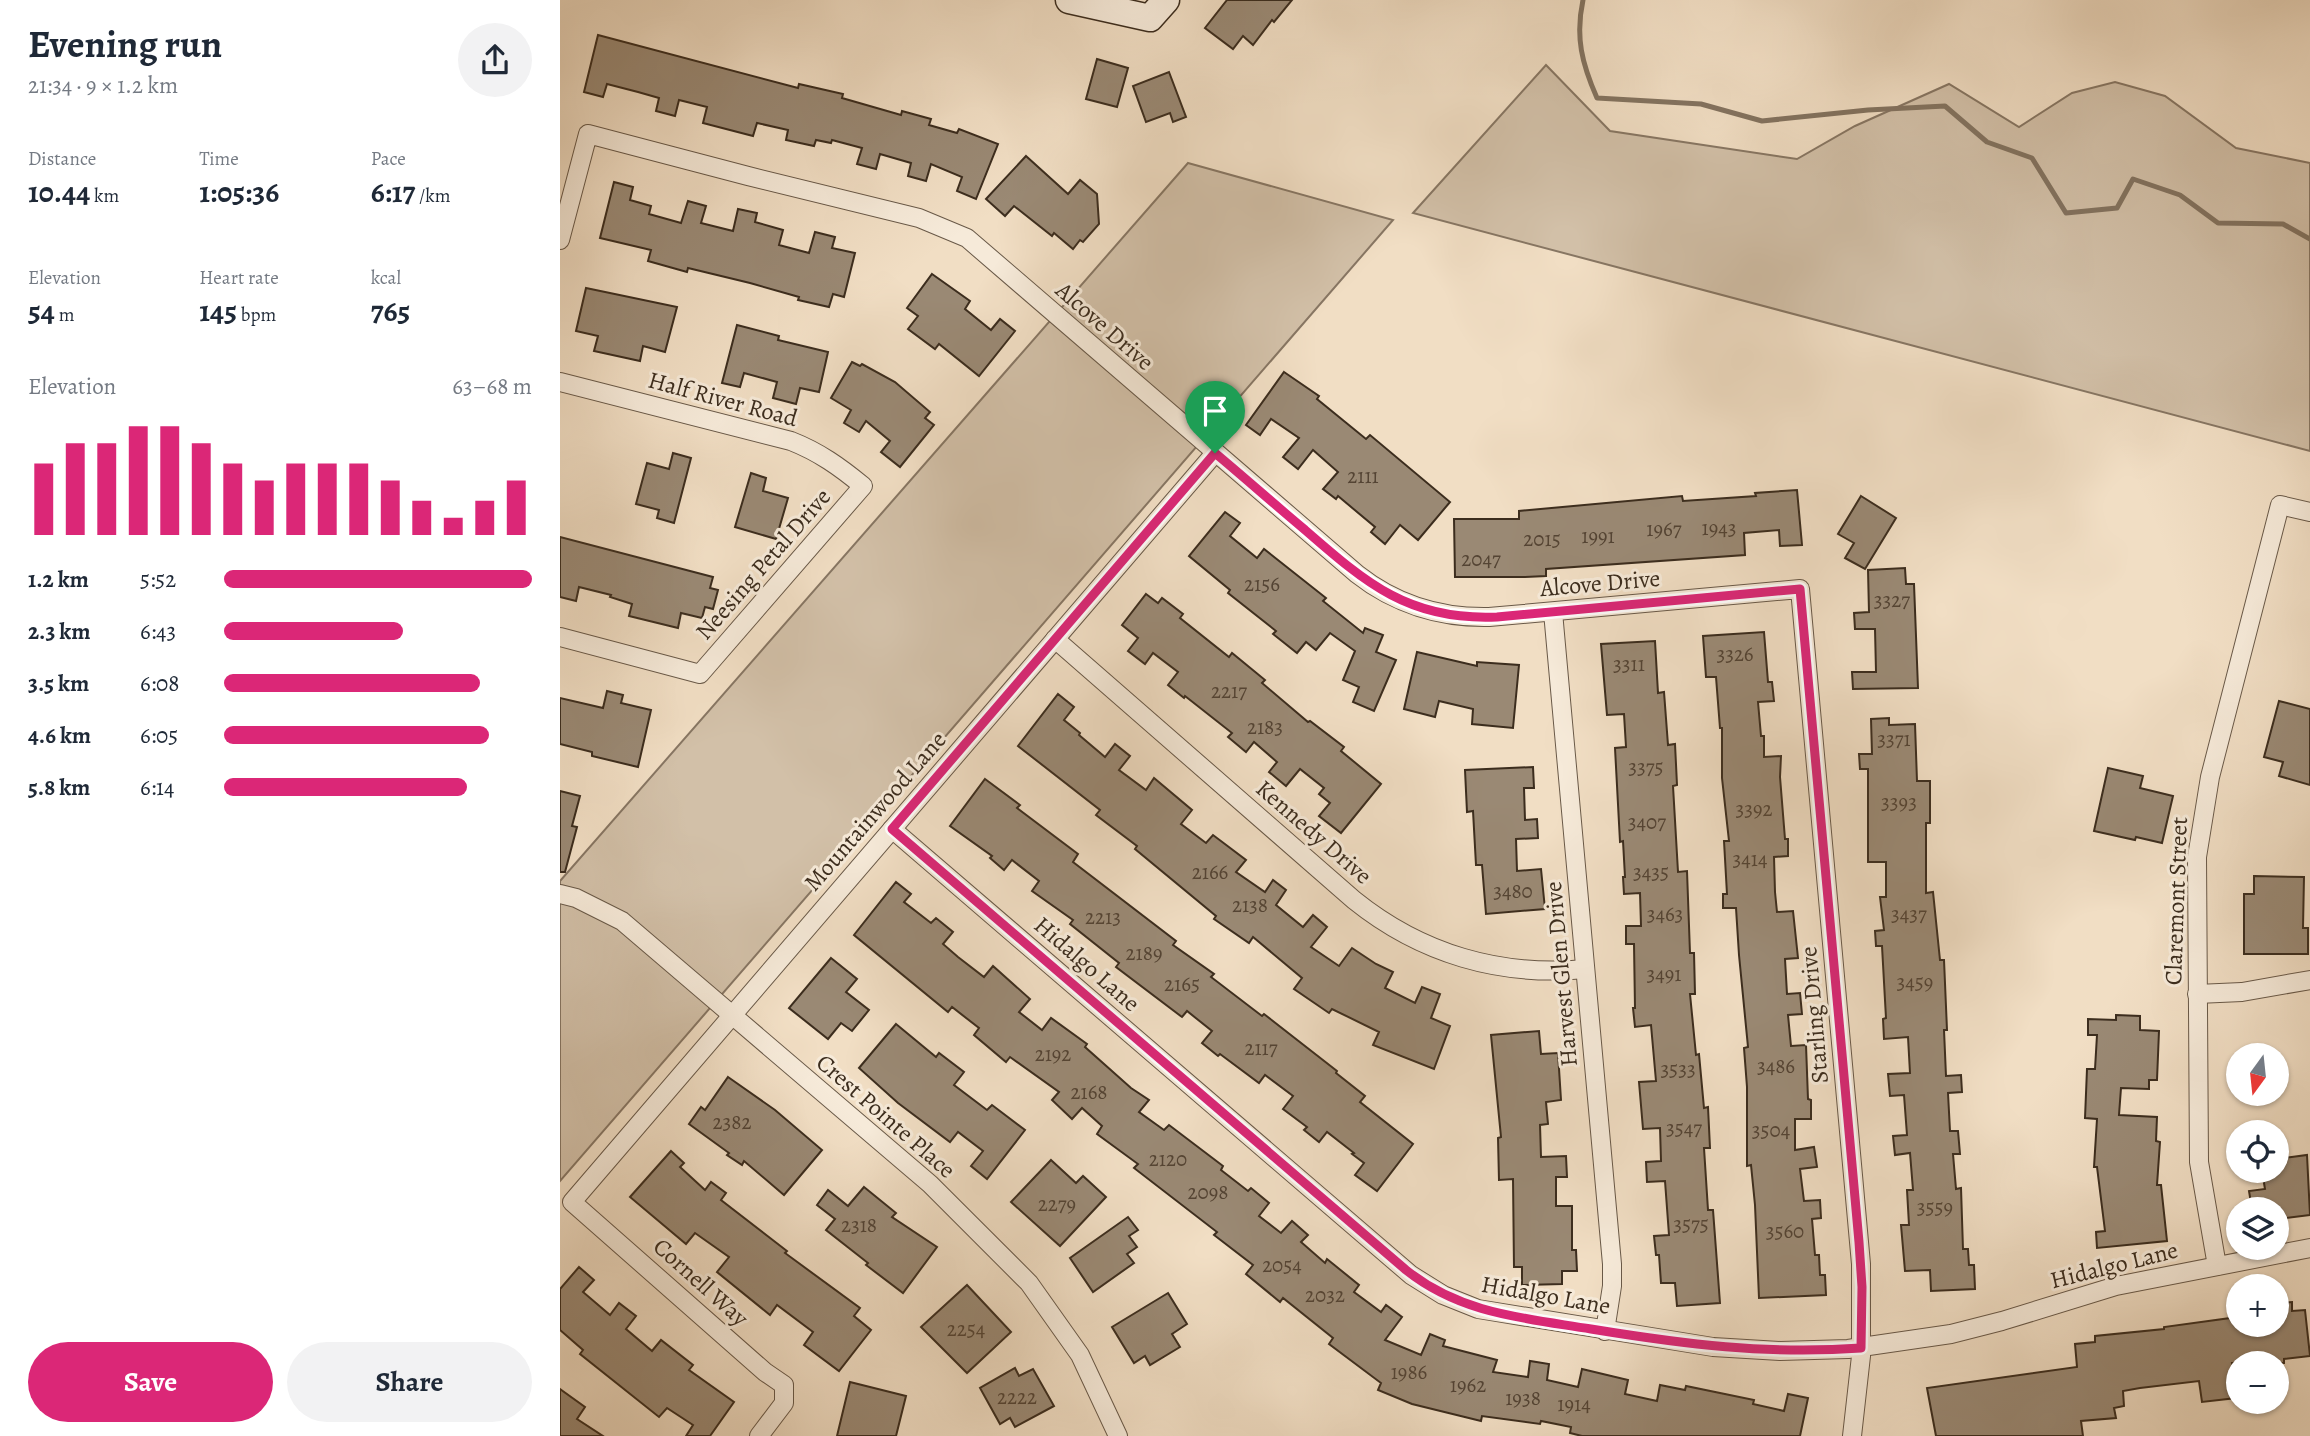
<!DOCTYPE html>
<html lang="en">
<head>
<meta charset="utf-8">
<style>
  :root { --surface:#fff; --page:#f2f2f3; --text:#1f2937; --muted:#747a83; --accent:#db2777 }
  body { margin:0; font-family:Alegreya,serif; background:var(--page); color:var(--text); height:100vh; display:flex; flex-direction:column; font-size:26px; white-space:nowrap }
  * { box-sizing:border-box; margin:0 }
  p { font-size:23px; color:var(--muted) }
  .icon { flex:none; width:38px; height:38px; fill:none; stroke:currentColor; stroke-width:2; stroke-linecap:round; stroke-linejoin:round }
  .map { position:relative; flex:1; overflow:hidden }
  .drawer { display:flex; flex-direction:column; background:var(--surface); width:560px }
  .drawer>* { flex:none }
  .needle { width:46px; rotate:195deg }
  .tools { position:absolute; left:1666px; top:1043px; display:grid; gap:14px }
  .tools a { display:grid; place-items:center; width:63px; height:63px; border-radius:50%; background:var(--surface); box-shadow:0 2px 5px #0004; font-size:35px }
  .pin { position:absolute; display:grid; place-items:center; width:60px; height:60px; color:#fff; margin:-72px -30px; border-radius:50% 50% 50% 0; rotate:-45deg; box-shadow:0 0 7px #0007 }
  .pin .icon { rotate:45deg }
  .round { display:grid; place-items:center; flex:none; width:74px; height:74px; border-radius:37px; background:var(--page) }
  .summary { display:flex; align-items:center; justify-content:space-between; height:119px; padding:0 28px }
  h1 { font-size:38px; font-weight:600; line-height:52px }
  .stats { display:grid; grid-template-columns:repeat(3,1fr); gap:10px; height:119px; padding:7px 28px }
  .stats div { display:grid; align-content:center }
  .stats b { font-size:30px; font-weight:600 }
  .stats small { font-size:19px; font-weight:400 }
  .stats p { font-size:19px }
  .chart { height:196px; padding:14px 28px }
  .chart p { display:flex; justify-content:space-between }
  .chart svg { width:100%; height:126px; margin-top:7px; stroke:var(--accent); stroke-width:6 }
  .button { display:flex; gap:14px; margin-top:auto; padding:14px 28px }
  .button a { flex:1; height:80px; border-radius:42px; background:var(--accent); color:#fff; font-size:28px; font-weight:600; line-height:80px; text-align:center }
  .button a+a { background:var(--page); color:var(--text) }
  ul { padding:0 28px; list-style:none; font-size:23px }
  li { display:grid; grid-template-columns:112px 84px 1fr; align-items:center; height:52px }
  li i { height:18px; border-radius:9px; background:var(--accent) }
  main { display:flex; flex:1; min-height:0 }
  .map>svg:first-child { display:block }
  .green { fill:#d2c0a8; stroke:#877663; stroke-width:2 }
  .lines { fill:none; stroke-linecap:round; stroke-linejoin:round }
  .stream { stroke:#837360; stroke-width:5 }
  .building { fill:#9a8974; stroke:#3c2d1e; stroke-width:2 }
  .street-casing { stroke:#695948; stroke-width:20 }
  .secondary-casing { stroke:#3c2d1e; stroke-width:29 }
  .street { stroke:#f6ead9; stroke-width:18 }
  .secondary { stroke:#f6ead9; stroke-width:26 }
  .route-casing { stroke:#fff; stroke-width:14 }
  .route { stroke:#db2777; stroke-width:9 }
  .labels { text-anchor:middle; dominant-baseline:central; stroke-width:6; stroke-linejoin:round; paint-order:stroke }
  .number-label { font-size:21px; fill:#544434 }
  .street-label { font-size:24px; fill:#3c2d1e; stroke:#f6ead9 }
</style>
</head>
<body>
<main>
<section class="drawer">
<div class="summary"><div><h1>Evening run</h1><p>21:34 · 9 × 1.2 km</p></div><a class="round"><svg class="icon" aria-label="share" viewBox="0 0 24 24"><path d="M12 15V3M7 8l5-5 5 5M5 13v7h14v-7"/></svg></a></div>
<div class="stats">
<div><p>Distance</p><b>10.44<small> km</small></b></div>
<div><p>Time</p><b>1:05:36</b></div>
<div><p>Pace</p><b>6:17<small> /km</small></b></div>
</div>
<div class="stats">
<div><p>Elevation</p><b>54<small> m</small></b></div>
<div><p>Heart rate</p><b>145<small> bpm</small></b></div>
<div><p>kcal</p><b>765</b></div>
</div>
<div class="chart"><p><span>Elevation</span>63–68 m</p>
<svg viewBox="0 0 160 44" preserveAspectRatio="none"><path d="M5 44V19M15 44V12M25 44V12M35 44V6M45 44V6M55 44V12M65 44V19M75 44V25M85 44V19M95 44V19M105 44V19M115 44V25M125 44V32M135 44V38M145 44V32M155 44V25"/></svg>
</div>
<ul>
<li><b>1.2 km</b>5:52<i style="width:100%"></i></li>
<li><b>2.3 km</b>6:43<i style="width:58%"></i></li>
<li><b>3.5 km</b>6:08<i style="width:83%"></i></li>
<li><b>4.6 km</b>6:05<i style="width:86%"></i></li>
<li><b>5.8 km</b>6:14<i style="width:79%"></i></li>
</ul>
<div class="button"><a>Save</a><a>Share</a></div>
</section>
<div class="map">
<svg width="1750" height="1436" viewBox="0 0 1750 1436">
  <rect width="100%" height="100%" fill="#f1dec4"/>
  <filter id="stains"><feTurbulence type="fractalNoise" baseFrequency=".00286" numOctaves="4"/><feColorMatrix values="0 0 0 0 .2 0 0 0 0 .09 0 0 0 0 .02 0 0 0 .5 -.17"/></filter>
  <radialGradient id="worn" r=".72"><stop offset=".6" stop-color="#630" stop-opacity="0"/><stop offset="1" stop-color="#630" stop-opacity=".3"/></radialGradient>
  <g class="green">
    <path d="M986 65 1050 131 1237 159 1295 126 1389 84 1459 127 1512 93 1555 82 1605 96 1676 148 1750 163V451L853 213Z"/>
    <path d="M628 163 833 220 0 1181V881Z"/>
  </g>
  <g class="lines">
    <path class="stream" d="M1023 0C1015 37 1022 64 1037 98L1141 104 1202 121 1308 110 1385 106 1427 142 1472 158 1506 213 1557 208 1573 179 1620 195 1658 223 1723 224 1750 239"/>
  </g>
  <g class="building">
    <path d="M667 0H732L714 22 712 20 693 45 683 36 673 49 645 28Z"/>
    <path d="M38 35 238 88 239 84 283 94 282 98 341 115 342 111 371 119 369 125 397 133 399 129 438 144 416 199 397 191 402 177 371 164 366 181 348 176 351 163 320 154 316 169 297 164 302 148 272 140 271 143 256 140 254 146 226 140 228 130 197 123 193 136 143 123 147 107 119 100 115 116 96 111 99 98 78 92 47 84 43 97 24 92Z"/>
    <path d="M537 59 568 68 557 107 526 99Z"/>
    <path d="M609 72 626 117 613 122 610 113 586 122 573 86Z"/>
    <path d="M466 156 508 194 520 180 537 194 539 224 523 242 520 240 513 249 494 233 492 236 454 206 445 216 426 199Z"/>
    <path d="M54 182 73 187 70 200 91 206 89 214 121 223 128 201 146 206 141 223 173 231 178 209 197 213 195 222 223 230 219 245 249 253 255 232 275 237 272 248 295 253 284 297 273 294 269 307 238 300 239 297 190 283 128 268 127 272 88 261 91 250 40 238Z"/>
    <path d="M372 274 410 301 405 309 431 330 440 319 455 331 419 376 379 344 375 349 348 329 358 316 347 308Z"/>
    <path d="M26 288 117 307 105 352 83 346 80 361 34 351 38 336 16 331Z"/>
    <path d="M177 325 219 336 218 340 268 352 259 392 240 388 236 404 213 398 217 382 184 373 180 387 162 383Z"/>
    <path d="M292 362 300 366 302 364 335 382 370 412 365 418 374 425 340 467 321 452 330 441 306 421 299 432 284 423 291 410 271 398Z"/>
    <path d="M724 372 759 396 757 399 806 439 810 435 890 502 858 540 840 525 825 544 811 532 815 527 778 496 776 499 763 489 778 472 753 450 738 469 723 457 739 438 711 419 700 435 686 425Z"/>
    <path d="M113 453 131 458 114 523 97 518 99 510 76 504 87 463 109 469Z"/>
    <path d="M191 473 206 478 203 491 228 498 216 539 175 527Z"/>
    <path d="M1237 490 1242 545 1220 546 1219 530 1184 533 1185 555 986 569V576L965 577H895L894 519H959V511L1122 496 1123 501 1196 496 1195 493Z"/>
    <path d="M1301 496 1336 518 1305 569 1285 558 1294 543 1278 534Z"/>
    <path d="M665 512 680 523 670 536 697 558 704 549 766 598 763 601 803 633 805 628 823 635 816 652 836 660 814 711 793 702 799 687 783 680 795 651 770 633 756 650 746 642 737 653 713 634 716 631 668 593 670 590 629 556Z"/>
    <path d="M0 537 153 577 150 588 158 590 153 609 145 607 142 618 121 613 118 628 69 616 72 604 50 597 51 595 19 587 16 601 0 597Z"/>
    <path d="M1345 568 1346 584H1354L1358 688 1293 689 1292 672H1316L1315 629H1295L1294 613 1309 612 1308 570Z"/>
    <path d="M586 594 598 603 602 598 623 614 620 618 669 657 672 653 705 680 702 683 748 722 750 721 784 747 781 751 821 784 781 833 759 816 770 803 759 794 764 788 740 769 726 786 709 772 717 762 694 742 686 752 668 737 672 733 625 696 624 698 608 685 618 672 593 653 585 664 568 651 578 638 562 625Z"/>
    <path d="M1204 632 1208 682H1212L1214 701 1198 702 1201 736H1204V757L1221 756 1220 777 1225 839H1228V856L1214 857 1215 892 1217 912 1233 911 1238 958 1225 959 1227 994 1240 993 1242 1014 1228 1015 1231 1046 1246 1045 1248 1099 1251 1100V1119H1235V1150L1254 1147 1257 1167 1240 1169 1244 1201 1260 1200 1261 1218 1252 1219 1255 1255H1259L1260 1275H1265L1266 1295 1199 1298 1195 1205 1191 1165 1187 1166V1087L1184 1048 1188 1047 1179 955 1176 908H1163V894H1167L1164 841H1169L1162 778V728H1160L1156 677H1146L1143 636Z"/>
    <path d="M1095 641 1098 693 1104 692 1108 745 1115 744 1117 785 1113 786 1118 872 1127 871 1130 953H1134L1135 994H1130L1136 1055 1139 1054 1144 1108 1148 1107 1150 1148H1144L1148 1210H1153L1160 1303 1117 1306 1115 1283H1101L1099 1255H1096L1094 1236 1109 1235 1105 1181 1087 1182 1086 1162 1101 1161 1100 1128 1083 1129 1079 1082 1096 1081 1091 1025 1075 1027 1073 1008H1075L1074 944H1066V926H1081L1080 893 1064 894 1063 877H1065L1063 841 1060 842 1055 748 1066 747 1064 714 1047 715 1041 644Z"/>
    <path d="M857 652 917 666V662L959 665 953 728 912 724 913 709 879 701 875 717 844 709Z"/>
    <path d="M47 691 63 695 61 703 91 710 78 767 32 756V752L0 744V698L43 708Z"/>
    <path d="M498 694 514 707 504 720 520 733 519 735 545 757 555 744 570 756 559 770 586 790 594 778 632 810 621 824 646 843 653 835 686 860 676 872 705 892 713 880 726 890 716 905 743 927 753 915 767 927 751 947 779 966 792 948 816 964 833 972 825 988 855 1003 862 987 880 994 871 1018 890 1026 874 1069 813 1045 819 1032 772 1009 769 1013 734 989 742 978 693 937 689 943 654 919 656 916 575 849 577 846 536 815 540 810 458 746Z"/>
    <path d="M1719 701 1750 709V785L1719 776 1723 762 1704 757Z"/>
    <path d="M1329 718V725L1355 724 1357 781H1370V823H1366V893L1373 892 1380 960H1384L1387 1030H1384L1386 1076 1401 1075 1402 1092 1388 1093 1390 1131H1398L1400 1154H1393L1396 1189 1401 1188 1403 1249H1408L1409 1265H1414L1415 1289 1371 1291 1370 1270 1345 1271 1341 1225H1349L1347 1190H1353L1350 1153 1335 1155 1333 1136 1347 1135 1344 1095 1330 1096 1328 1074 1350 1073 1348 1037 1324 1039 1323 1019 1326 1018 1322 946H1316L1315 931 1324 930 1320 897H1326V862H1308V769H1300L1299 754H1312L1311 719Z"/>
    <path d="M973 767 974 788H964L965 820 977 819 978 838 956 839 957 871 981 869 985 909 926 914 922 865H916L913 811 907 812 905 770Z"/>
    <path d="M1548 768 1583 776 1580 788 1613 796 1602 843 1576 837 1575 840 1534 831Z"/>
    <path d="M425 779 460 805 457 808 518 854 513 862 616 941 613 945 654 974 651 977 702 1016 704 1014 777 1071 776 1073 805 1096 800 1102 853 1144 817 1191 795 1175 804 1163 792 1154 794 1153 767 1132 759 1142 744 1130 747 1127 723 1109 733 1096 705 1075 699 1083 660 1054 658 1056 642 1043 652 1031 627 1011 622 1017 556 967 559 963 510 924 513 920 472 891 479 881 452 860 444 870 430 858 432 856 390 826Z"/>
    <path d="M0 791 20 796 12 826 17 827 5 872H0Z"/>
    <path d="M1694 876 1744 877 1743 928H1748V954H1684V894H1694Z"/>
    <path d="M336 882 351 894 344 902 371 923 376 918 393 932 383 944 398 957 424 977 433 966 470 999 459 1012 482 1030 491 1018 527 1044 525 1047 571 1088 589 1100 579 1112 604 1130 609 1125 663 1166 661 1170 688 1191 691 1188 709 1203 699 1216 721 1233 732 1221 748 1235 741 1242 765 1263 767 1259 799 1285 794 1292 821 1312 826 1305 842 1317 825 1340 861 1355 870 1334 885 1340 883 1346 937 1360 933 1372 968 1377 970 1361 989 1364 987 1380 1018 1387 1022 1369 1068 1380 1065 1394 1097 1401 1100 1385 1125 1390 1126 1386 1194 1400 1193 1404 1224 1411 1228 1394 1248 1398 1240 1436H1022L1010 1433 1011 1427 981 1421 980 1424 922 1416 921 1421 852 1404 818 1390 821 1383 769 1344 773 1338 723 1298 720 1302 686 1274 693 1265 654 1235 657 1232 574 1168 578 1164 537 1134 542 1126 522 1108 512 1119 492 1100 499 1092 450 1057 446 1062 414 1035 419 1028 392 1007 388 1012 294 935Z"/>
    <path d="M271 958 297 979 286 992 309 1010 292 1031 281 1023 268 1039 229 1008Z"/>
    <path d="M1556 1015 1580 1016V1030L1599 1031 1597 1080H1589V1089L1561 1088 1559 1115 1597 1117 1596 1141 1600 1142 1597 1185H1601L1607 1241 1537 1248 1536 1232 1545 1231 1537 1167H1534L1537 1119 1525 1118 1527 1069H1535L1537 1035H1528V1019L1556 1020Z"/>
    <path d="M336 1024 376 1057 379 1053 404 1072 394 1085 427 1110 432 1105 465 1130 427 1179 411 1166 423 1151 398 1132 390 1142 338 1103 299 1068Z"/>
    <path d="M979 1031 981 1054 998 1053 1001 1100 986 1102 988 1124 980 1125 981 1157 1006 1156 1007 1177H996V1206H1012V1250H1016L1017 1271H1002V1284L962 1285V1267H954L953 1179 939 1180 938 1138 941 1137 931 1035Z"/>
    <path d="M168 1077 215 1110 262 1150 224 1195 184 1161 182 1165 167 1155 169 1153 129 1124 141 1107 145 1110Z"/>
    <path d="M111 1151 124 1163 120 1167 145 1190 151 1182 166 1193 161 1200 227 1251 225 1253 300 1308 294 1316 311 1330 279 1371 244 1345 253 1332 217 1305 210 1315 157 1272 169 1257 135 1233 126 1244 70 1197Z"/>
    <path d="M1747 1155 1750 1215 1717 1219V1209H1692L1689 1191 1705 1189 1702 1171H1717V1159Z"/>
    <path d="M491 1160 516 1183 523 1176 546 1197 500 1246 451 1202Z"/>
    <path d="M304 1187 336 1213 332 1217 377 1247 343 1293 306 1265 308 1263 266 1230 275 1219 257 1205 268 1190 288 1206Z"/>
    <path d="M568 1217 578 1230 569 1236 577 1247 567 1254 574 1263 533 1292 510 1258Z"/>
    <path d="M19 1267 34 1280 23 1292 50 1315 59 1303 76 1316 66 1329 92 1351 101 1340 133 1365 129 1370 174 1402 150 1436H126L133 1425 107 1408 99 1417 20 1354 23 1350 0 1330V1289Z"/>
    <path d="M407 1285 451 1332 407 1373 361 1327Z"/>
    <path d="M608 1293 627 1324 612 1334 620 1347 590 1365 585 1356 574 1363 552 1327Z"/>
    <path d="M1732 1302V1311L1745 1310 1750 1356 1724 1359V1363H1672L1676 1398 1642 1402 1639 1381 1580 1388 1563 1391 1564 1406 1554 1408 1556 1418 1521 1421 1523 1436H1376L1367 1388 1517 1367 1515 1344 1535 1342V1336L1604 1329V1327L1678 1317V1325H1717V1303Z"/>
    <path d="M455 1368 459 1376 473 1369 494 1406 455 1427 450 1418 440 1424 420 1388Z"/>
    <path d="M290 1382 346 1396 336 1436H277Z"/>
    <path d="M0 1389 25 1407 17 1419 43 1436H0Z"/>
  </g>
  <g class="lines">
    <g class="street-casing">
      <g id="street">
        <path d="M0 240 28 134 188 176 359 218 407 238 797 574C835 604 881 618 929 617L1240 589 1301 1264V1356L1292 1436"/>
        <path d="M0 382 231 441C259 452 280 467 303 486L140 674 0 637"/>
        <path d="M993 612 1052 1264V1286L1045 1331"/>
        <path d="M495 639 794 900C861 954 940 977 1025 969"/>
        <path d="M332 829 851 1275 883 1295 918 1309 1153 1347 1220 1351 1288 1349 1391 1334 1442 1321 1556 1286 1750 1248"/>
        <path d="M0 894 16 898 62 921 370 1184 469 1283 520 1355 558 1436"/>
        <path d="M1637 994 1682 992 1750 980"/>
        <path d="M1657 1266 1639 1162 1637 857 1650 777 1720 505 1750 512"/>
        <path d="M199 1436 224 1403V1385L205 1372 12 1202 655 453"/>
      </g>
    </g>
    <g class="secondary-casing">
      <path id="secondary" d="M509 0 590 18 606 0"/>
    </g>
    <use href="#street" class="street"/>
    <use href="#secondary" class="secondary"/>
  </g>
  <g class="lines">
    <g class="route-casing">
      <path id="route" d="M655 453C685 478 714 504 744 529 806 583 849 621 937 617L1240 589 1299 1242 1302 1287 1301 1348C1208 1355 1123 1344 1031 1329 964 1318 901 1314 846 1270L332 829Z"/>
    </g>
    <use href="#route" class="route"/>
  </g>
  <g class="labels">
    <g class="number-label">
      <text x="803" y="476">2111</text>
      <text x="1159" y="528">1943</text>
      <text x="1104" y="529">1967</text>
      <text x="1038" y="536">1991</text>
      <text x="982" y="539">2015</text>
      <text x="921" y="559">2047</text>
      <text x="702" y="584">2156</text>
      <text x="1332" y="600">3327</text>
      <text x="1175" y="654">3326</text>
      <text x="1069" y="664">3311</text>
      <text x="669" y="691">2217</text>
      <text x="705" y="727">2183</text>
      <text x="1334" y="739">3371</text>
      <text x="1086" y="767">3375</text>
      <text x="1339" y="802">3393</text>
      <text x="1194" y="809">3392</text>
      <text x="1087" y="822">3407</text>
      <text x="1190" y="859">3414</text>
      <text x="650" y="872">2166</text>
      <text x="1091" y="872">3435</text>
      <text x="953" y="891">3480</text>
      <text x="690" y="905">2138</text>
      <text x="1105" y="914">3463</text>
      <text x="1349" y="914">3437</text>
      <text x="543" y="917">2213</text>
      <text x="584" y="953">2189</text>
      <text x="1104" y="974">3491</text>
      <text x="1355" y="982">3459</text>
      <text x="622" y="984">2165</text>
      <text x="701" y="1048">2117</text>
      <text x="493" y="1054">2192</text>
      <text x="1216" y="1066">3486</text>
      <text x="1118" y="1069">3533</text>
      <text x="529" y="1092">2168</text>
      <text x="172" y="1122">2382</text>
      <text x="1124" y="1128">3547</text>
      <text x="1211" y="1130">3504</text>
      <text x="608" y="1159">2120</text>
      <text x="648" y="1192">2098</text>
      <text x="497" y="1204">2279</text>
      <text x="1375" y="1207">3559</text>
      <text x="1131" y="1224">3575</text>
      <text x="299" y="1225">2318</text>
      <text x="1225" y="1231">3560</text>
      <text x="722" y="1265">2054</text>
      <text x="765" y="1295">2032</text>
      <text x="406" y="1329">2254</text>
      <text x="849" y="1372">1986</text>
      <text x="908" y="1385">1962</text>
      <text x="457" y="1397">2222</text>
      <text x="963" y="1398">1938</text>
      <text x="1014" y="1404">1914</text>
    </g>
    <g class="street-label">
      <text transform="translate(545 326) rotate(41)">Alcove Drive</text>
      <text transform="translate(163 399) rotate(15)">Half River Road</text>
      <text transform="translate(203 564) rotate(-49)">Neesing Petal Drive</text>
      <text transform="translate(1040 583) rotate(-5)">Alcove Drive</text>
      <text transform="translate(315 811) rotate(-49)">Mountainwood Lane</text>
      <text transform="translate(754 832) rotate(41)">Kennedy Drive</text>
      <text transform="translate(1616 901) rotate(-88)">Claremont Street</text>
      <text transform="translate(527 964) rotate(41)">Hidalgo Lane</text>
      <text transform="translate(1001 974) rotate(-95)">Harvest Glen Drive</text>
      <text transform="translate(1254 1015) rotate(-95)">Starling Drive</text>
      <text transform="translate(326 1116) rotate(41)">Crest Pointe Place</text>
      <text transform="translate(1554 1265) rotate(-14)">Hidalgo Lane</text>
      <text transform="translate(141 1282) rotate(42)">Cornell Way</text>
      <text transform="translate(986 1295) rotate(10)">Hidalgo Lane</text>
    </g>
  </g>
  <rect width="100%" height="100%" filter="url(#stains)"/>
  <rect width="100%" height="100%" fill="url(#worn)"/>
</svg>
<div class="tools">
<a><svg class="needle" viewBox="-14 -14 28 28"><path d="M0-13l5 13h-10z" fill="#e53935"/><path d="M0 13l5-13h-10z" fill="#747a83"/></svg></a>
<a><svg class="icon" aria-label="locate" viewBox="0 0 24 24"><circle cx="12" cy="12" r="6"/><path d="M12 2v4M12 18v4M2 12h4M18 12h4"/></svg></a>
<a><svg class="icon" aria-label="layers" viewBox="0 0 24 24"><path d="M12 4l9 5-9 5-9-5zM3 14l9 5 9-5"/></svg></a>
<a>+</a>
<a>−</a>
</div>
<div class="pin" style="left:655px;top:453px;background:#1e9e55"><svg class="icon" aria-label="arrive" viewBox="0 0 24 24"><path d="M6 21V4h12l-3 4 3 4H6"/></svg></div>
</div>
</main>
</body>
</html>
